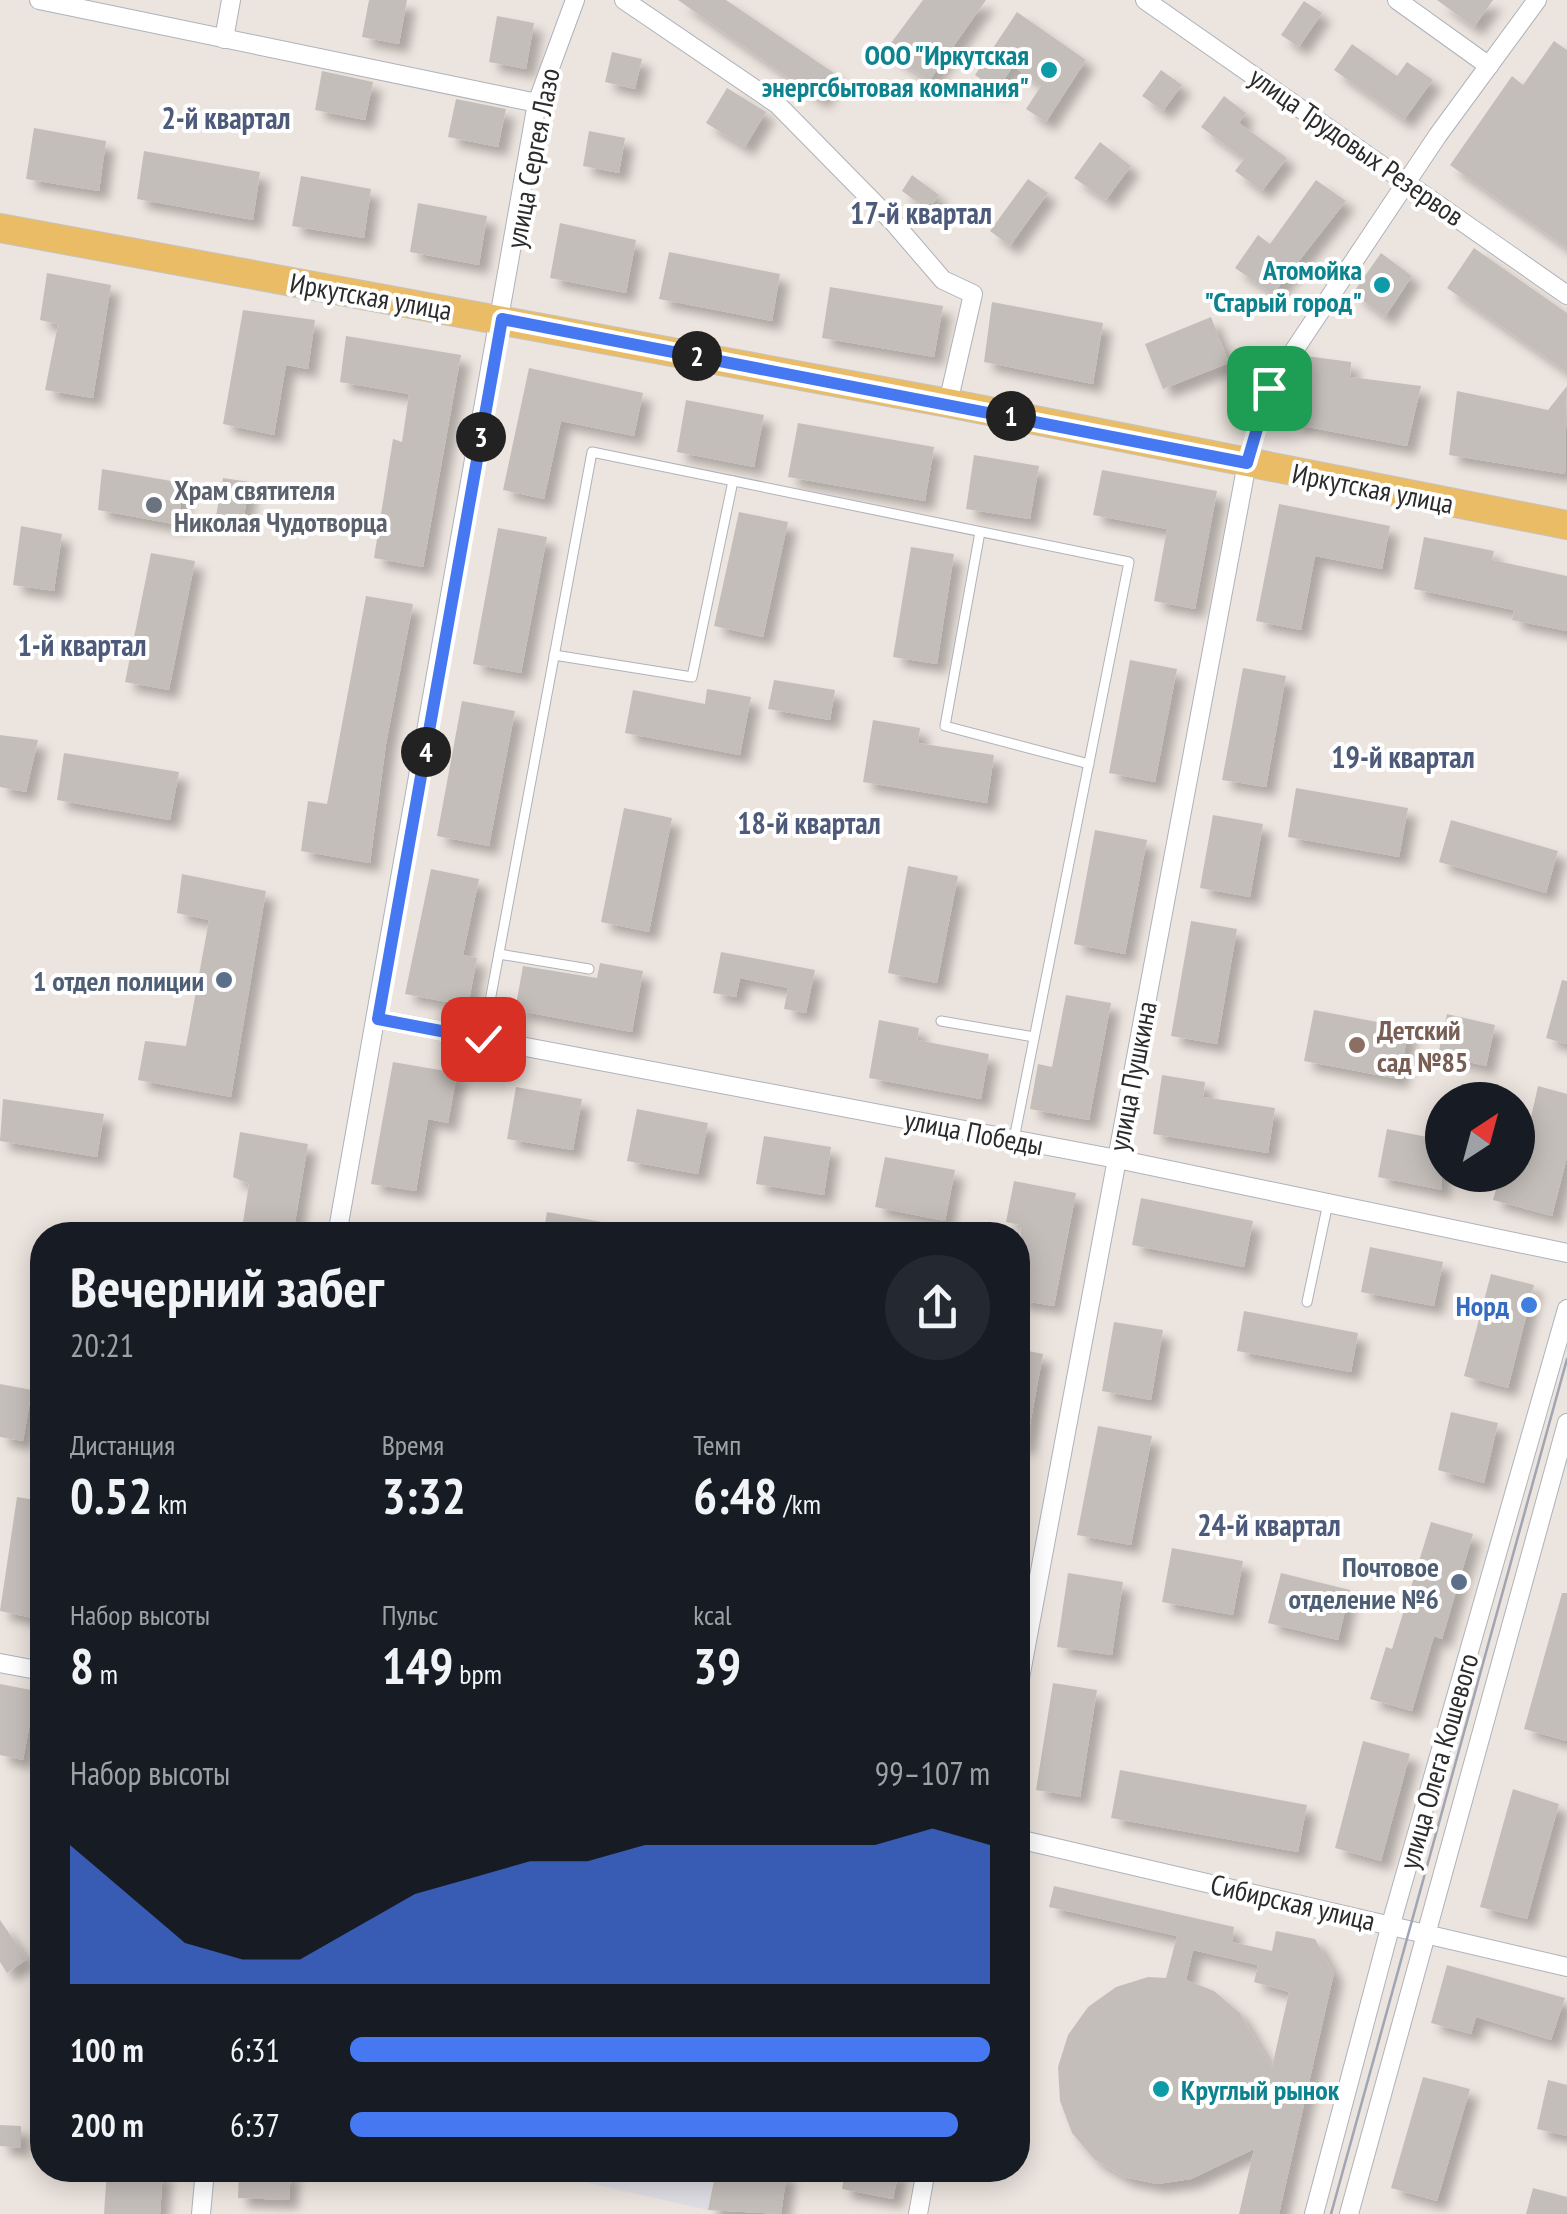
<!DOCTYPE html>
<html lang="ru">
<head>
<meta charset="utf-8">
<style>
  :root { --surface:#171b24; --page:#242831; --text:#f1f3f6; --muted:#9ea1a6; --accent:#4678f1 }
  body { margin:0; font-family:"PT Sans Narrow",sans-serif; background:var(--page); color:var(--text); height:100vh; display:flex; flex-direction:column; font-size:38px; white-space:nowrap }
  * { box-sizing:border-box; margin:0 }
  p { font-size:32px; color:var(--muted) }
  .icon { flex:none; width:55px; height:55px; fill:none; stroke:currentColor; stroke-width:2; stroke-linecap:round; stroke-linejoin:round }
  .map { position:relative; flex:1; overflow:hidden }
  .side { position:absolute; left:30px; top:1222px; width:1000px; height:960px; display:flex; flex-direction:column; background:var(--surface); border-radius:40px; box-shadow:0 5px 25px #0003 }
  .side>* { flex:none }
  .needle { width:65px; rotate:36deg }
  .fabs { position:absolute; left:1425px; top:1082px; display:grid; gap:20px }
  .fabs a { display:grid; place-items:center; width:110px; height:110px; border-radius:50%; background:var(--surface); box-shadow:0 5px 25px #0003; font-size:50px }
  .pin { position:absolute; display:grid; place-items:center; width:85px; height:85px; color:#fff; margin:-42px; border-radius:20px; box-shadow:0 5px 15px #0006 }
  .km { position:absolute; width:50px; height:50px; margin:-25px; border-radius:50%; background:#222; color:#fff; font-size:28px; line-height:50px; text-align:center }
  .round { display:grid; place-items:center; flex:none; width:105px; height:105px; border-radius:52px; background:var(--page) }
  .overview { display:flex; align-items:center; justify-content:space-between; height:170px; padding:0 40px }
  h1 { font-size:55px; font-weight:800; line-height:75px }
  .metrics { display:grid; grid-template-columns:repeat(3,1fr); gap:15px; height:170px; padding:10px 40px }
  .metrics div { display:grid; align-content:center }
  .metrics b { font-size:50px; font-weight:800 }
  .metrics small { font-size:28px; font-weight:400 }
  .metrics p { font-size:28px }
  .chart { height:280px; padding:20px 40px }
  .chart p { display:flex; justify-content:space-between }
  .chart svg { width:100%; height:180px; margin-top:10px; fill:var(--accent); opacity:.7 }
  ul { padding:0 40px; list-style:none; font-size:32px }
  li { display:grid; grid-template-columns:160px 120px 1fr; align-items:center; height:75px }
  li i { height:25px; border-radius:12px; background:var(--accent) }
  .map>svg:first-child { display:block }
  .industrial { fill:#dfdee5 }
  .building { fill:#c4beba; fill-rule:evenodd; filter:url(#shadow) }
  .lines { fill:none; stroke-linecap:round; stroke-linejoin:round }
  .lane-casing { stroke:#aeb2bb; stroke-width:11 }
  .street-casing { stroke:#aeb2bb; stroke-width:20 }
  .primary-casing { stroke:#c4c4c4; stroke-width:30 }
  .lane { stroke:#fff; stroke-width:9 }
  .street { stroke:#fff; stroke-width:18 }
  .primary { stroke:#eabc65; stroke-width:28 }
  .tram { stroke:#a0a5b4; stroke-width:2.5 }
  .route-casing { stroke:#fff; stroke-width:20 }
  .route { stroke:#4678f1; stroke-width:12 }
  .culture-dot { fill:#0f9aa8; stroke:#fff; stroke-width:4 }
  .worship-dot { fill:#6b7280; stroke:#fff; stroke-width:4 }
  .service-dot { fill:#5c6f8a; stroke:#fff; stroke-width:4 }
  .education-dot { fill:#8d6e63; stroke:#fff; stroke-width:4 }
  .shop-dot { fill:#3f7fe0; stroke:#fff; stroke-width:4 }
  .labels { text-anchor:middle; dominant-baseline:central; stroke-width:8; stroke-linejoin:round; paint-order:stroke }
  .culture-label { font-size:28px; font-weight:bold; fill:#0d838f; stroke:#fff; text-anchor:end }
  .street-label { font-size:28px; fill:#2b2b2b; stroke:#fff }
  .worship-label { font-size:28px; font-weight:bold; fill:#5b616d; stroke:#fff; text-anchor:start }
  .service-label { font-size:28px; font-weight:bold; fill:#4e5e75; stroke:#fff; text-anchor:end }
  .education-label { font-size:28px; font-weight:bold; fill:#785e54; stroke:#fff; text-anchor:start }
  .shop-label { font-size:28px; font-weight:bold; fill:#366cbe; stroke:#fff; text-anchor:end }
  .neighbourhood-label { font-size:30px; font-weight:bold; fill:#4d5a79; stroke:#fff }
</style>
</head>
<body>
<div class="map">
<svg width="1567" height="2214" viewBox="0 0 1567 2214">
  <defs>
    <filter id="shadow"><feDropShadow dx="9" dy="9" stdDeviation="5" flood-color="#0004"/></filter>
  </defs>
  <rect width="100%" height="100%" fill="#ece4de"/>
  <path class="industrial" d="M531 2170H715L708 2210Z"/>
  <g class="building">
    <path d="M369 0H407L399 44 362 37Z"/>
    <path d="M678 0H726L837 75 820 100Z"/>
    <path d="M923 0H986L929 81 885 51Z"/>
    <path d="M1437 0H1493L1474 27Z"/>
    <path d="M1304 1 1322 13 1299 47 1281 35Z"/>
    <path d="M1017 12 1086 60 1046 122 1026 109 1041 86 1013 66 997 90 975 75Z"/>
    <path d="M497 16 534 23 526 69 489 62Z"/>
    <path d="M1554 41 1567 50V248L1450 165 1512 76 1523 85Z"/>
    <path d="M1352 44 1397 76 1407 62 1433 80 1404 120 1334 70Z"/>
    <path d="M612 52 642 59 635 89 605 82Z"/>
    <path d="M1161 70 1182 85 1163 111 1142 96Z"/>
    <path d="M322 71 373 82 365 120 315 110Z"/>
    <path d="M727 88 766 112 745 147 706 123Z"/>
    <path d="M1224 96 1246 113 1239 123 1287 158 1262 191 1235 171 1244 159 1201 127Z"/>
    <path d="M456 99 506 109 498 147 448 137Z"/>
    <path d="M34 128 106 141 99 191 26 179Z"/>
    <path d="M589 131 625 138 619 173 583 166Z"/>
    <path d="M1100 142 1131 166 1106 200 1074 178Z"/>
    <path d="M144 151 260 172 253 220 137 199Z"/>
    <path d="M912 175 939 195 928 210 902 191Z"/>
    <path d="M301 176 371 189 364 238 292 226Z"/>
    <path d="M1028 179 1048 193 1010 246 990 231Z"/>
    <path d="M1316 180 1346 201 1273 294 1235 268 1258 235 1270 244Z"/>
    <path d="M418 203 487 216 479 265 410 252Z"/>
    <path d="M560 223 636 240 626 293 550 278Z"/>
    <path d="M1474 248 1567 313V372L1447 288Z"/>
    <path d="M669 252 780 274 772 321 659 299Z"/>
    <path d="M1381 253 1412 276 1385 317 1353 293Z"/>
    <path d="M47 273 111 285 93 398 45 390 58 324 40 320Z"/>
    <path d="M830 287 943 306 934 357 822 338Z"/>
    <path d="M992 302 1103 323 1093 384 984 362Z"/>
    <path d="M243 310 315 320 308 369 286 365 274 435 223 424Z"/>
    <path d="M1211 317 1229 363 1163 389 1145 344Z"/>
    <path d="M346 336 461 355 423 567 374 558 393 439 402 442 409 394 340 382Z"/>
    <path d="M1306 356 1351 362 1350 377 1421 386 1407 446 1292 424Z"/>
    <path d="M529 368 643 393 634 436 561 421 544 499 503 490Z"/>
    <path d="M1567 386 1565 474 1449 455 1457 391 1548 410Z"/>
    <path d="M686 400 764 415 754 467 677 452Z"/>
    <path d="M798 423 934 447 925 501 788 477Z"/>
    <path d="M974 455 1039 466 1030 519 966 509Z"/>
    <path d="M102 469 183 483 179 525 98 510Z"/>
    <path d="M1102 470 1217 491 1195 609 1154 601 1167 529 1093 515Z"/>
    <path d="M223 478 250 482 243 521 216 516Z"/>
    <path d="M1279 504 1390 526 1382 569 1315 556 1301 630 1256 621Z"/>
    <path d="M739 512 788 522 763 637 714 626Z"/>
    <path d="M21 526 62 534 54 591 13 585Z"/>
    <path d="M498 528 547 537 521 673 473 664Z"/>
    <path d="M1424 537 1494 551 1492 560 1567 576V631L1512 620 1514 610 1414 589Z"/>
    <path d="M911 547 954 554 937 664 893 657Z"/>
    <path d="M151 553 195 561 169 690 125 682Z"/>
    <path d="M366 596 413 604 386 744 370 863 301 851 308 801 327 804Z"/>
    <path d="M1130 660 1177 669 1155 782 1109 773Z"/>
    <path d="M1243 668 1286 676 1266 787 1222 780Z"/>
    <path d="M774 680 835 690 830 720 768 709Z"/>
    <path d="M707 689 751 697 740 755 625 733 633 690 705 704Z"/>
    <path d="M462 701 515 711 489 846 437 836Z"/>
    <path d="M873 720 920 728 918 743 994 755 987 803 863 782Z"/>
    <path d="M0 735 38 740 26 792 0 787Z"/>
    <path d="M64 753 179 772 170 820 57 800Z"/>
    <path d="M1296 788 1408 808 1399 857 1288 837Z"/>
    <path d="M624 808 672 818 649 932 601 922Z"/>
    <path d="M1213 815 1263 824 1250 897 1200 888Z"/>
    <path d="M1451 820 1558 851 1546 893 1439 862Z"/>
    <path d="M1095 830 1147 840 1125 954 1074 944Z"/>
    <path d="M908 866 958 876 937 983 888 973Z"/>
    <path d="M431 869 479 879 463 955 477 958 468 1006 405 994Z"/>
    <path d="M182 874 266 891 231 1097 138 1080 145 1041 186 1046 209 920 177 913Z"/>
    <path d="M1191 921 1237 929 1217 1044 1171 1036Z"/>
    <path d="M721 952 815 970 806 1013 784 1009 788 988 740 978 736 997 713 993Z"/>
    <path d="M600 963 643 971 632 1032 515 1010 523 966 597 978Z"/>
    <path d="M1562 980 1567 981V1044L1546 1038Z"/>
    <path d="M1066 995 1111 1003 1089 1120 1030 1109 1038 1064 1052 1067Z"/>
    <path d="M1314 1010 1409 1028 1399 1079 1304 1061Z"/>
    <path d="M1447 1014 1495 1025 1486 1066 1438 1055Z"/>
    <path d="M879 1020 919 1028 917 1040 989 1054 981 1099 869 1078Z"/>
    <path d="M393 1062 457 1073 448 1123 428 1119 416 1191 371 1184Z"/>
    <path d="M1162 1075 1205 1082 1203 1097 1275 1108 1268 1153 1153 1134Z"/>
    <path d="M1538 1086 1567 1094V1157L1552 1216 1493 1200 1500 1175H1518Z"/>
    <path d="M516 1087 582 1099 573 1150 507 1139Z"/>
    <path d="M3 1099 104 1114 97 1157 0 1141Z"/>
    <path d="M637 1109 708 1123 698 1174 627 1161Z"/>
    <path d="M1387 1129 1442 1140V1190L1378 1177Z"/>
    <path d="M240 1132 308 1144 293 1235H241L249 1184 233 1177Z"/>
    <path d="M764 1136 831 1147 824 1195 756 1184Z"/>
    <path d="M885 1157 955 1170 945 1221 875 1207Z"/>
    <path d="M1014 1181 1076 1193 1054 1306 1018 1300 1021 1225 1006 1222Z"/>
    <path d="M1141 1198 1253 1221 1244 1267 1132 1245Z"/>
    <path d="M547 1212 624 1226 623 1235H543Z"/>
    <path d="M1370 1247 1443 1262 1434 1306 1361 1292Z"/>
    <path d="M1491 1274 1534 1285 1508 1388 1464 1376Z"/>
    <path d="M1244 1311 1358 1333 1351 1372 1237 1351Z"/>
    <path d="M1114 1322 1163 1330 1151 1400 1102 1391Z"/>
    <path d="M1018 1349 1043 1354 1026 1446 1018 1445Z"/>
    <path d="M0 1384 32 1390 23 1441 0 1437Z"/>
    <path d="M1451 1412 1498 1423 1484 1483 1438 1470Z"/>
    <path d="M1098 1426 1152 1436 1131 1545 1077 1535Z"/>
    <path d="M17 1497 42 1501V1620L0 1611Z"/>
    <path d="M1431 1522 1473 1534 1442 1639 1434 1636 1412 1711 1370 1699 1386 1647 1392 1649Z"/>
    <path d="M1172 1548 1243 1561 1233 1615 1162 1602Z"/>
    <path d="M1068 1573 1123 1582 1112 1655 1057 1647Z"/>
    <path d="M1281 1573 1350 1590 1338 1640 1268 1623Z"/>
    <path d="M1562 1593H1567V1741L1524 1729Z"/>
    <path d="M1053 1683 1097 1690 1080 1797 1036 1790Z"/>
    <path d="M0 1684 36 1691 23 1760 0 1755Z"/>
    <path d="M1363 1741 1410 1754 1381 1861 1335 1848Z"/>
    <path d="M1120 1770 1307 1805 1298 1852 1111 1818Z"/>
    <path d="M1513 1789 1559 1804 1527 1919 1480 1907Z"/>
    <path d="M1054 1886 1234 1927 1232 1942 1272 1951 1276 1931 1315 1939 1334 1973 1279 2214H1239L1254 2149 1191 2179 1157 2184 1124 2177 1094 2159 1072 2133 1060 2101 1058 2067 1068 2035 1088 2007 1116 1987 1148 1977 1166 1978 1177 1936 1049 1907ZM1193 1950 1258 1965 1254 1982 1289 1992 1272 2067 1240 2013 1214 1991 1186 1980Z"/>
    <path d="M0 1920 27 1959 7 1973 0 1962Z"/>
    <path d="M1447 1965 1565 1998 1551 2040 1476 2017 1471 2034 1431 2023Z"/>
    <path d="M1423 2077 1470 2089 1437 2201 1391 2188Z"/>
    <path d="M1548 2080 1567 2085V2136L1537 2129Z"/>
    <path d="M0 2125 21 2126V2148L0 2146Z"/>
    <path d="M107 2170 163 2171 160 2214H104Z"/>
    <path d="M239 2170H291L289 2200 238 2198Z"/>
    <path d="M716 2170 787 2172 781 2214 708 2210Z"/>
    <path d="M845 2170H899L893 2199 842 2189Z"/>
    <path d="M1533 2188 1567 2197V2214H1526Z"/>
  </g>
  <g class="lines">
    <g class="lane-casing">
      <g id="lane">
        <path d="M980 532 945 726 1089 764"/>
        <path d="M554 655 692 677 733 481"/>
        <path d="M499 954 589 969"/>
        <path d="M941 1021 1034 1037"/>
        <path d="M483 1039 592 452 1129 562 1014 1139"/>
        <path d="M1307 1302 1328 1203"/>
      </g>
    </g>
    <g class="street-casing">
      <g id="street">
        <path d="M39 0 537 103"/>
        <path d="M624 0 777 104 894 223 943 280 973 294 948 403"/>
        <path d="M1145 0 1567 295"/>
        <path d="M1397 0 1489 66"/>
        <path d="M224 39 231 0"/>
        <path d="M378 1019 1117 1159 1567 1253"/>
        <path d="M337 1235 537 103 575 0"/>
        <path d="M0 1663 42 1671"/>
        <path d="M1018 1689 1247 463 1269 388 1438 135 1537 0"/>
        <path d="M1018 1839 1567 1967"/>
        <path d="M201 2214 205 2170"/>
        <path d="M918 2214 926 2170"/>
        <path d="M1314 2214 1391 1924 1567 1309"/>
        <path d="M1349 2214 1567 1423"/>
      </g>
    </g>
    <g class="primary-casing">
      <path id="primary" d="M0 228 948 403 1567 525"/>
    </g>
    <use href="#lane" class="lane"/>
    <use href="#street" class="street"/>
    <use href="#primary" class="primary"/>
    <path class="tram" d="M1331 2214 1567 1359"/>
  </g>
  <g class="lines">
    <g class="route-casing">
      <path id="route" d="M483 1039 378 1019 502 319 1247 463 1269 388"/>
    </g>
    <use href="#route" class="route"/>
  </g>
  <g class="culture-dot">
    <circle cx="1049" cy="70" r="10"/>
    <circle cx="1382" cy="285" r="10"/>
    <circle cx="1161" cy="2089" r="10"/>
  </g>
  <circle class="worship-dot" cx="154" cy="505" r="10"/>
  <g class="service-dot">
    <circle cx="224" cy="980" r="10"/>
    <circle cx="1459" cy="1582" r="10"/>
  </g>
  <circle class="education-dot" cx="1357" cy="1045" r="10"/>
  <circle class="shop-dot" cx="1529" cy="1305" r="10"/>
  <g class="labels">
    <g class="culture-label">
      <text x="1029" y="54">ООО "Иркутская<tspan x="1029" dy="32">энергсбытовая компания"</tspan></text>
      <text x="1362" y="269">Атомойка<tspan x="1362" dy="32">"Старый город"</tspan></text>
      <text x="1181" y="2089" text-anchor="start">Круглый рынок</text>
    </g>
    <g class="street-label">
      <text transform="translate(1357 146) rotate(35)">улица Трудовых Резервов</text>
      <text transform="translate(532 158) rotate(-79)">улица Сергея Лазо</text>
      <text transform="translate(371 296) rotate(10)">Иркутская улица</text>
      <text transform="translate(1373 488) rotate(11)">Иркутская улица</text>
      <text transform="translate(1132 1076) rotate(-79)">улица Пушкина</text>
      <text transform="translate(974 1132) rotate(11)">улица Победы</text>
      <text transform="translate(1438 1761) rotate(-74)">улица Олега Кошевого</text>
      <text transform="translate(1293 1902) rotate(13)">Сибирская улица</text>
    </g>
    <g class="worship-label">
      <text x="174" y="489">Храм святителя<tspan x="174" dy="32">Николая Чудотворца</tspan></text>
    </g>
    <g class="service-label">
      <text x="204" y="980">1 отдел полиции</text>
      <text x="1439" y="1566">Почтовое<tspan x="1439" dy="32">отделение №6</tspan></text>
    </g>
    <g class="education-label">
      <text x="1377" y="1029">Детский<tspan x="1377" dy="32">сад №85</tspan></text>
    </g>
    <g class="shop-label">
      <text x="1509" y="1305">Норд</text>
    </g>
    <g class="neighbourhood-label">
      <text x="226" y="117">2-й квартал</text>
      <text x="921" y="212">17-й квартал</text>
      <text x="82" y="644">1-й квартал</text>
      <text x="1403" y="756">19-й квартал</text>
      <text x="809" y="822">18-й квартал</text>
      <text x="1269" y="1524">24-й квартал</text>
    </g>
  </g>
</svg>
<div class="fabs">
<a><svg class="needle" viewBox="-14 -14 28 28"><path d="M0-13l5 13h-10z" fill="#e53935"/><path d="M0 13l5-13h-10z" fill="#9ea1a6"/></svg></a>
</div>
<div class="pin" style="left:1269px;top:388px;background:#1e9e55"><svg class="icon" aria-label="arrive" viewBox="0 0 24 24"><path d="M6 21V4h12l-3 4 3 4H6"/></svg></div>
<div class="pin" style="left:483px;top:1039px;background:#d93025"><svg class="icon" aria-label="check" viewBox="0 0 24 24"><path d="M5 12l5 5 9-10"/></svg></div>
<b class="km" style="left:1011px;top:416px">1</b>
<b class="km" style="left:697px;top:356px">2</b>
<b class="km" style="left:481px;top:437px">3</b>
<b class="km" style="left:426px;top:752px">4</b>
<section class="side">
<div class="overview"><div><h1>Вечерний забег</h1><p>20:21</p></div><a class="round"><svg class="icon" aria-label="share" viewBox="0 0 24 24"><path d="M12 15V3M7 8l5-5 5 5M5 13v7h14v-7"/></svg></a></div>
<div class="metrics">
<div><p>Дистанция</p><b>0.52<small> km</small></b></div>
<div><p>Время</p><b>3:32</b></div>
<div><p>Темп</p><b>6:48<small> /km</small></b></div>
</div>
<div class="metrics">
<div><p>Набор высоты</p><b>8<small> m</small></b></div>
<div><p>Пульс</p><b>149<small> bpm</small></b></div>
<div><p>kcal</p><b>39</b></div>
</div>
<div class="chart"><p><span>Набор высоты</span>99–107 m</p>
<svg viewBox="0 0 160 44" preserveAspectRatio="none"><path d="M0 44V10L10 22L20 34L30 38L40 38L50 30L60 22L70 18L80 14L90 14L100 10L110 10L120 10L130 10L140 10L150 6L160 10V44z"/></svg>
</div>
<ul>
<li><b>100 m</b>6:31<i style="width:100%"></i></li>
<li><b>200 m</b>6:37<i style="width:95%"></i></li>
</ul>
</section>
</div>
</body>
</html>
